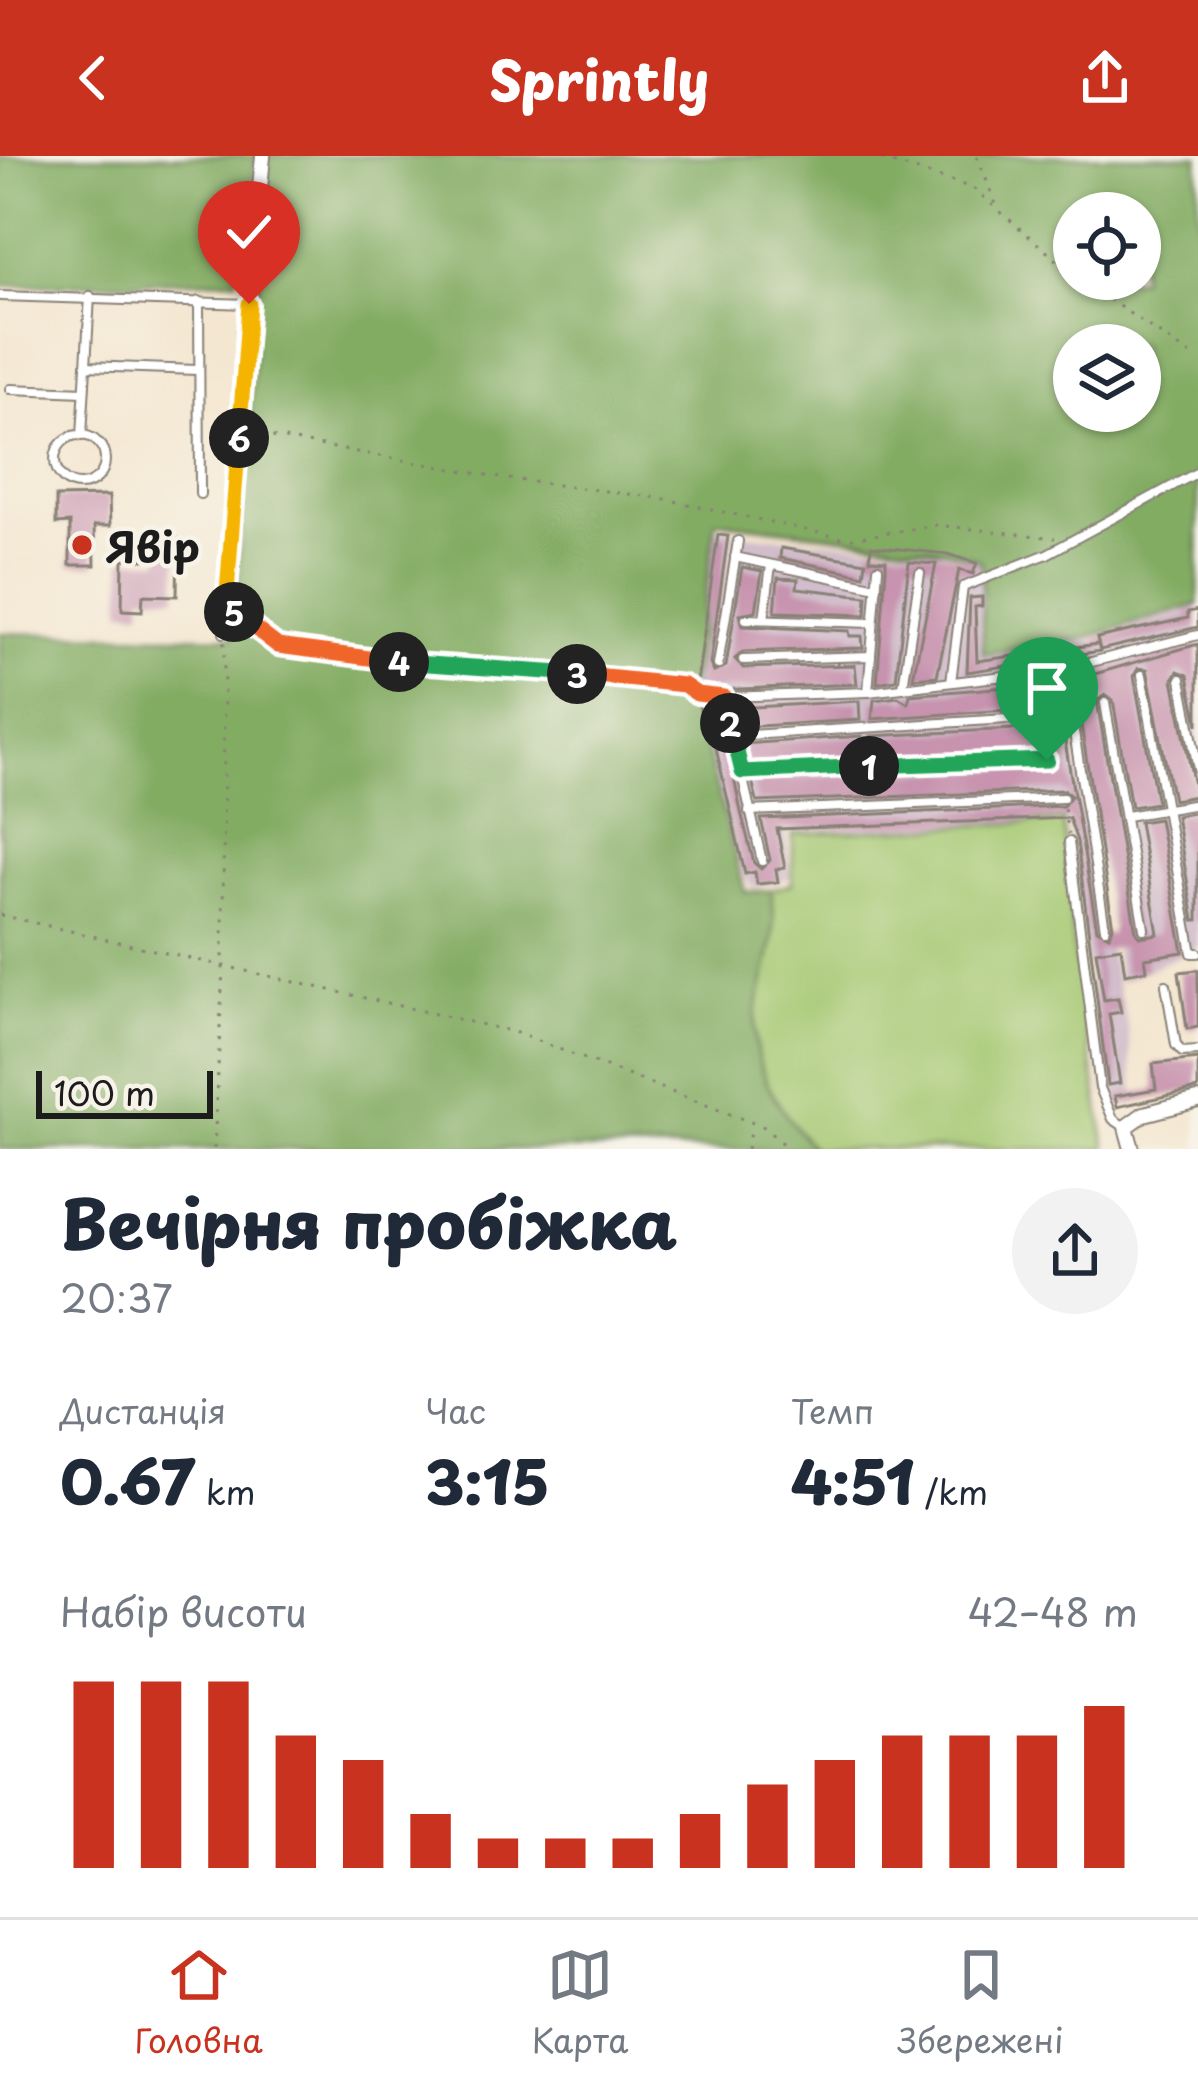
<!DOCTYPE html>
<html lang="uk">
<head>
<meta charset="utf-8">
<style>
  :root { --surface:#fff; --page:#f2f2f3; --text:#1f2937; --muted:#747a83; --line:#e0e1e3; --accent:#c8321e }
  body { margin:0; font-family:"Playpen Sans",sans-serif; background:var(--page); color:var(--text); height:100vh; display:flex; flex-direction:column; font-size:45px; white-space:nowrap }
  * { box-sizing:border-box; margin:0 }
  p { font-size:39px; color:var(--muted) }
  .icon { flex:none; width:66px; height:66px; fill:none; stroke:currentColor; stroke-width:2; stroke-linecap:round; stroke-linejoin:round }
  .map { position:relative; height:993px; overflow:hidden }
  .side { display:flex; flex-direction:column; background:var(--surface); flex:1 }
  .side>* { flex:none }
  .tools { position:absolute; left:1053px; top:36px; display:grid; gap:24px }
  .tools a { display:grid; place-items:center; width:108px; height:108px; border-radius:50%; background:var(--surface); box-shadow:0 3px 9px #0004; font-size:60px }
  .scale { position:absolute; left:36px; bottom:30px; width:177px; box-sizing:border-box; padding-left:12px; border:6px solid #1c1c1c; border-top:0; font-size:33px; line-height:42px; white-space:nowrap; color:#1c1c1c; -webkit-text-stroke:9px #f7f3e8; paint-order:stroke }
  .pin { position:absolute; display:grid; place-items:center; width:102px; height:102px; color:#fff; margin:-123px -51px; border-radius:50% 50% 50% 0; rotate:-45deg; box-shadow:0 0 12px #0007 }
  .pin .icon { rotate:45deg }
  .km { position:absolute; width:60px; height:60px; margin:-30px; border-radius:50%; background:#222; color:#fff; font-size:33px; line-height:60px; text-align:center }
  .round { display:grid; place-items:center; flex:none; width:126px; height:126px; border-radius:63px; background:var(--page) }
  .headline { display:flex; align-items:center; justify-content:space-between; height:204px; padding:0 60px }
  h1 { font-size:66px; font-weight:800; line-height:90px }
  .figures { display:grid; grid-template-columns:repeat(3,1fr); gap:18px; height:204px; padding:12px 60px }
  .figures div { display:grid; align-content:center }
  .figures b { font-size:60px; font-weight:800 }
  .figures small { font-size:33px; font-weight:400 }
  .figures p { font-size:33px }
  .chart { height:336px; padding:24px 60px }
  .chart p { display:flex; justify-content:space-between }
  .chart svg { width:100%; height:216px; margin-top:12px; stroke:var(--accent); stroke-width:6 }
  header { display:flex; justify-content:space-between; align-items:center; height:156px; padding:0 60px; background:var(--accent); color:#fff; font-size:54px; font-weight:800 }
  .tab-bar { display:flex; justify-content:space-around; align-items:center; height:168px; border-top:3px solid var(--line); background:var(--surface); font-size:33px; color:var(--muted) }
  .tab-bar a { display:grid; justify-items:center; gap:6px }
  .tab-bar .current { color:var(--accent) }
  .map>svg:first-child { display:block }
  .industrial { fill:#d1bdcb }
  .green { fill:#a4c871; stroke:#607246; stroke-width:3 }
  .forest { fill:#83ac63; stroke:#506440; stroke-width:3; fill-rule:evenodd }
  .building { fill:#c793ae }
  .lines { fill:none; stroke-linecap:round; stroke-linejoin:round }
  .service-casing { stroke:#888176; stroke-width:12 }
  .minor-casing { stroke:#888176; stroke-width:18 }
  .path { stroke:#888176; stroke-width:3; stroke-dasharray:3 9; stroke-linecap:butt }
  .service { stroke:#fff; stroke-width:8 }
  .minor { stroke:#fff; stroke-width:14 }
  .split-1-casing { stroke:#fff; stroke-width:24 }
  .split-2-casing { stroke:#fff; stroke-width:24 }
  .split-3-casing { stroke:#fff; stroke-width:24 }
  .split-4-casing { stroke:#fff; stroke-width:24 }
  .split-5-casing { stroke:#fff; stroke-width:24 }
  .split-6-casing { stroke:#fff; stroke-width:24 }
  .split-7-casing { stroke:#fff; stroke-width:24 }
  .split-1 { stroke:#22a559; stroke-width:15 }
  .split-2 { stroke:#22a559; stroke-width:15 }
  .split-3 { stroke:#f0652b; stroke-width:15 }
  .split-4 { stroke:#22a559; stroke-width:15 }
  .split-5 { stroke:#f0652b; stroke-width:15 }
  .split-6 { stroke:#f5b400; stroke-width:15 }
  .split-7 { stroke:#f5b400; stroke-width:15 }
  .poi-dot { fill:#c8321e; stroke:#f7f3e8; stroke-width:4.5 }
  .labels { text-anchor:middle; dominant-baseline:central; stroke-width:9; stroke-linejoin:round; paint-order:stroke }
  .poi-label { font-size:42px; font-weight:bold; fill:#1c1c1c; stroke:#f7f3e8; text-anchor:start }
</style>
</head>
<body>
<header><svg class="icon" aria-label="back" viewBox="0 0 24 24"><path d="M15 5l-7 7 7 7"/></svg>Sprintly<svg class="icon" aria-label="share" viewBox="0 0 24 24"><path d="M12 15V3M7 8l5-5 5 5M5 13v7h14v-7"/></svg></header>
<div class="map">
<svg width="1198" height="993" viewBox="0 0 1198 993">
  <rect width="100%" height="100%" fill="#f7f3e8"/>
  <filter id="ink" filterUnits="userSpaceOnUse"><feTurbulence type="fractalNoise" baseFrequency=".00833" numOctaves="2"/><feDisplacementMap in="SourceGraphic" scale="24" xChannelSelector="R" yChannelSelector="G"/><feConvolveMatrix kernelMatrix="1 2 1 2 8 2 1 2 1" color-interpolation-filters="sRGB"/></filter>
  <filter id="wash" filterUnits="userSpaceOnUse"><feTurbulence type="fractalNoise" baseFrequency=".004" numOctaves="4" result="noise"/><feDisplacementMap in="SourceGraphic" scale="48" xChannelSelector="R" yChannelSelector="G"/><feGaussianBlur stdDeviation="2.7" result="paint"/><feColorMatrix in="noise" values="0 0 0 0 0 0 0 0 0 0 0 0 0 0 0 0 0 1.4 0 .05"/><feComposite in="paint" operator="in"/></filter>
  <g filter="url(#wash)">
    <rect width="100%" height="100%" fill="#f4e6cf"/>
    <path class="industrial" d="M717 371 733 373 712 515 718 537 714 516 735 377 936 394 979 405 984 443 982 500 1090 484 1198 451V482L1165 490 1198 484V792L1120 826 1070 518 1144 493 1063 519 1104 777 1128 870 1135 937 1105 939 1068 665 786 675 790 722 752 732 744 721 694 542 710 537 694 539 693 533Z"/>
    <path class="green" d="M1063 665 1074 796 1106 993H813C776 950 742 902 759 843 770 803 778 775 771 734L792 728 793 678Z"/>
    <g class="forest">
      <path d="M0 0H257L236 124 0 130Z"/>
      <path d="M269 0H1198V449L1082 483 983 499 981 405 948 394 716 365 691 538 745 736 771 734C778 775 770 803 759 843 742 902 776 950 813 993H0V477L233 481ZM1074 57H1140V123H1074ZM1074 189H1140V255H1074Z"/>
    </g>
    <g id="blocks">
      <g class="building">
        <path d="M109 340 110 370H94L95 409H70V367L56 368V341Z"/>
        <path d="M718 379 728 380 710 508 714 516 726 510 742 411 762 415 756 455 740 458 743 470 849 475 850 480H862L863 492 743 496 735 503 743 512 855 509 857 528 716 534 741 656 754 707 761 713 770 704 761 663 1063 650 1071 640 1063 634 757 646 752 624 1047 612 1055 603 1047 596 748 608 743 588 862 580 863 591H870L871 580 1057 571 1055 551 872 563 874 544 898 541 908 547 910 539 1055 527 1097 773 1109 779 1113 771 1074 524 1198 488V569L1188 519 1178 515 1173 523 1196 640 1173 644 1147 513 1138 512 1134 520 1157 647 1131 651 1113 544 1105 539 1097 545 1136 776 1140 781 1158 778 1139 666 1159 663 1183 796 1145 802 1147 814 1125 818 1121 791 1096 795 1104 844 1118 842 1121 856 1109 858 1120 927 1108 929 1077 685 1069 662 777 673 785 712 776 713 778 726 757 728 755 716 745 718 708 558 701 559 696 533Z"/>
        <path d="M160 383H178L177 440 143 439 142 455 122 454 123 403 160 404Z"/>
        <path d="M871 390 947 398 977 407 973 418 959 414 937 520 913 522 936 408 909 406 896 524 877 527 886 413V404L870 403Z"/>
        <path d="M781 392 866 406 864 419 780 402Z"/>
        <path d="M778 422 798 423 797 432 867 440 866 459 775 456Z"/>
        <path d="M982 441V450L975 451 977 505 1098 488 1100 495 967 516 970 442Z"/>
        <path d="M1198 454V471L1100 494 1097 482 1188 462V456Z"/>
        <path d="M859 545 860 564 739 571 735 552Z"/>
        <path d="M1198 656V764H1194L1176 660Z"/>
        <path d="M1198 814V871L1187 873 1179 816Z"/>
        <path d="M1198 903V933L1117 951 1115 940 1156 933 1153 908Z"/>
      </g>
    </g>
  </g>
  <g filter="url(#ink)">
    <use href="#blocks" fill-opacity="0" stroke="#888176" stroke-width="3"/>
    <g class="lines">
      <g class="service-casing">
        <g id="service">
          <path d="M0 140 249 148 224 477"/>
          <path d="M199 145 200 338"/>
          <path d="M86 210 197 214"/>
          <path d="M11 233 84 236"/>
          <circle cx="80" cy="304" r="25"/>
          <path d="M82 280 90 140"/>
          <path d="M735 401 877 431"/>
          <path d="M746 463 873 467"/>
          <path d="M764 463 771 409"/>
          <path d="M743 504 871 500"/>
          <path d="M718 509 738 385"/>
          <path d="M1064 513 1105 772"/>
          <path d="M1142 519 1192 797H1198"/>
          <path d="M1181 523 1198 613"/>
          <path d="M951 526 963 431 1047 398 1198 316"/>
          <path d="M903 531 920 417"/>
          <path d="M868 536 878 412"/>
          <path d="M1105 547 1144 773"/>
          <path d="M732 580 1038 561"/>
          <path d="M742 616 1047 604"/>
          <path d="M749 655 1063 642"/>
          <path d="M1126 660 1198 648"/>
          <path d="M1069 686 1100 932 1113 963 1125 971"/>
          <path d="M762 705 724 541 868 536 1064 513 1198 479"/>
          <path d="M1166 829 1176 889 1182 896 1198 895"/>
        </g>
      </g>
      <g class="minor-casing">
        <g id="minor">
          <path d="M249 148 263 0"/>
          <path d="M1132 993 1126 971 1144 958 1198 944"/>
        </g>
      </g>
      <g class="path">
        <path d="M870 0 973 32 1074 119"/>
        <path d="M977 0 997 51"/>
        <path d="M1079 123 1198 204"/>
        <path d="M249 284 267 280 509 323 660 342 847 383 936 369 1055 382"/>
        <path d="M234 455 278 490 301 495 557 514 618 526 684 529 717 539"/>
        <path d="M1064 653 1068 679"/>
        <path d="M0 759 514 876 764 971 788 993"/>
        <path d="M214 993 223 812 224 485"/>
        <path d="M747 993 751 970"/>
      </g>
      <use href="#service" class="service"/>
      <use href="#minor" class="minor"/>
    </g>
  </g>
  <g class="lines" filter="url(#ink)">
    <g class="split-1-casing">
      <path id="split-1" d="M869 610 1047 604"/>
    </g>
    <g class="split-2-casing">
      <path id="split-2" d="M730 567 742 616 869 610"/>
    </g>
    <g class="split-3-casing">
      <path id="split-3" d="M577 518 684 529 697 538 724 541 730 567"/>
    </g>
    <g class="split-4-casing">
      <path id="split-4" d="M399 506 577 518"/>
    </g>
    <g class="split-5-casing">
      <path id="split-5" d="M234 456 278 490 399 506"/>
    </g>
    <g class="split-6-casing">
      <path id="split-6" d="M234 456 226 449 239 282"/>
    </g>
    <g class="split-7-casing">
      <path id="split-7" d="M239 282 249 148"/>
    </g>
    <use href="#split-1" class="split-1"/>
    <use href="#split-2" class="split-2"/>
    <use href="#split-3" class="split-3"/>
    <use href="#split-4" class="split-4"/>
    <use href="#split-5" class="split-5"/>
    <use href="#split-6" class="split-6"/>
    <use href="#split-7" class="split-7"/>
  </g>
  <circle class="poi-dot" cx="82" cy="389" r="12"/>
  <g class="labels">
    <g class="poi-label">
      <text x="106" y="389">Явір</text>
    </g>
  </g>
</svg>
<div class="tools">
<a><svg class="icon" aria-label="locate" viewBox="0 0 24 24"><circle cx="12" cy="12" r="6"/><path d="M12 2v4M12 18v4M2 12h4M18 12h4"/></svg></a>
<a><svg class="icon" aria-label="layers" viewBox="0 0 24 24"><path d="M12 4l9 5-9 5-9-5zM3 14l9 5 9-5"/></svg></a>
</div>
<div class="scale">100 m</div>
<div class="pin" style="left:1047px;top:604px;background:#1e9e55"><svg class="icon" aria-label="arrive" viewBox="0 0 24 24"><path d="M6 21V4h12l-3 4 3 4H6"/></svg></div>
<div class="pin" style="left:249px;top:148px;background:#d93025"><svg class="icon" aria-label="check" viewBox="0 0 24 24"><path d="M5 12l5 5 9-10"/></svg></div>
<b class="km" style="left:869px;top:610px">1</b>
<b class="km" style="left:730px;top:567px">2</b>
<b class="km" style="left:577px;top:518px">3</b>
<b class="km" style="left:399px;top:506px">4</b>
<b class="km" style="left:234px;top:456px">5</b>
<b class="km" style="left:239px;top:282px">6</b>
</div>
<section class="side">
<div class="headline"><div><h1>Вечірня пробіжка</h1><p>20:37</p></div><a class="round"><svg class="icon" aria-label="share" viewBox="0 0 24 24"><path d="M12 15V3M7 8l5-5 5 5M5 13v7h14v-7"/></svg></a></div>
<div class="figures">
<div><p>Дистанція</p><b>0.67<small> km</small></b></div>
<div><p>Час</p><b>3:15</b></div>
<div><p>Темп</p><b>4:51<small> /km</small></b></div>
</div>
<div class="chart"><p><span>Набір висоти</span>42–48 m</p>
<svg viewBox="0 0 160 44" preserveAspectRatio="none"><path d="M5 44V6M15 44V6M25 44V6M35 44V17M45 44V22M55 44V33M65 44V38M75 44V38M85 44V38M95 44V33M105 44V27M115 44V22M125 44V17M135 44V17M145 44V17M155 44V11"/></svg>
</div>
</section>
<nav class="tab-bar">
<a class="current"><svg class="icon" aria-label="home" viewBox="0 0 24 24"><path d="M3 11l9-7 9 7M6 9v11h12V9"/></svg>Головна</a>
<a><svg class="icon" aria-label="map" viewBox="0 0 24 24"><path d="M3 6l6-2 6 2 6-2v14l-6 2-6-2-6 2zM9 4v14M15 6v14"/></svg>Карта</a>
<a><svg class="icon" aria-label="saved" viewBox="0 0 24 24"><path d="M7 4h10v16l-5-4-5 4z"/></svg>Збережені</a>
</nav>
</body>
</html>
